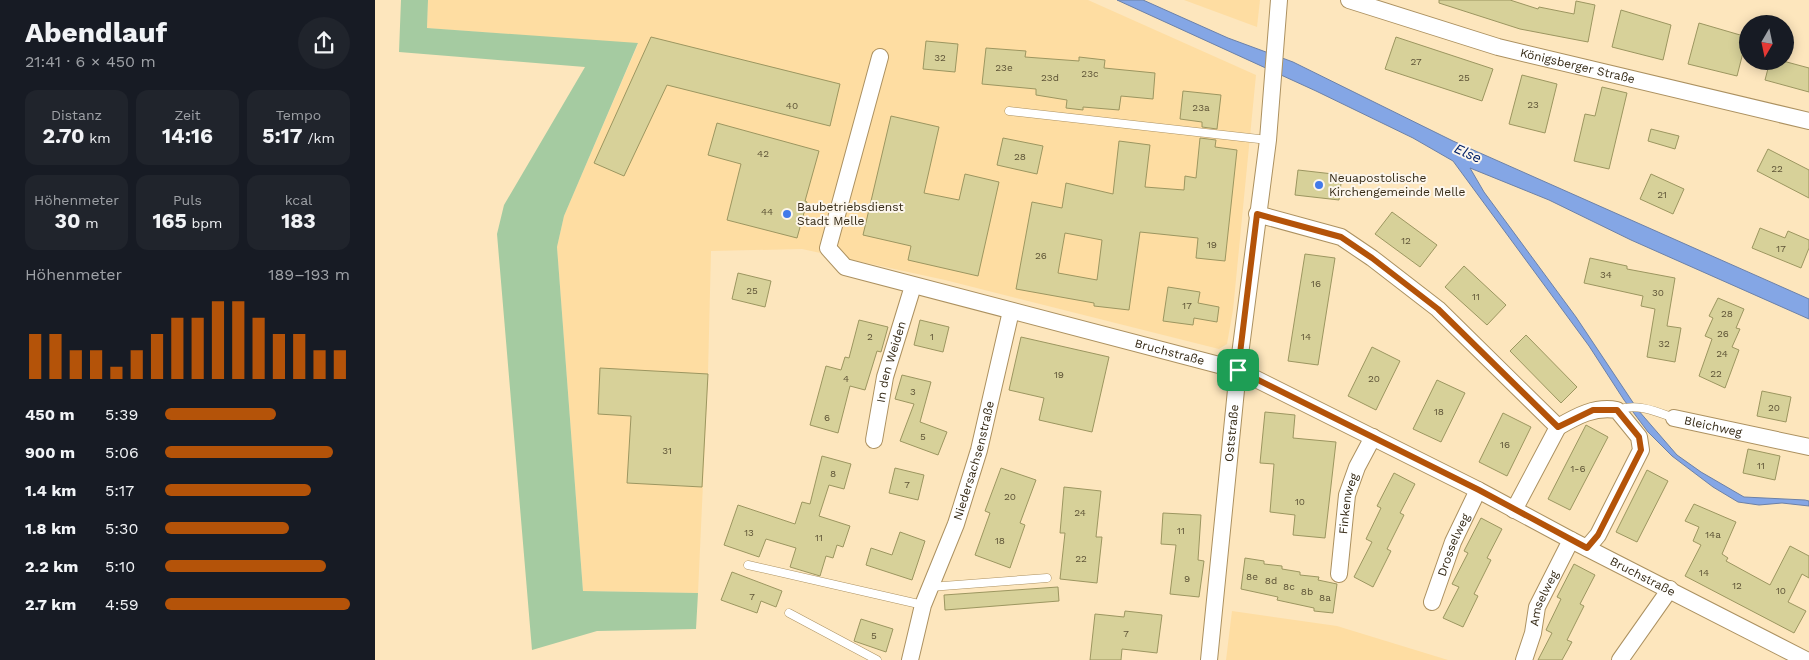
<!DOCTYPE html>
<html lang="de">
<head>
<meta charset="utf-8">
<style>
  :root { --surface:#171b24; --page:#20242c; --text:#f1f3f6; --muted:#9ea1a6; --accent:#b45309 }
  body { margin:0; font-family:"Work Sans",sans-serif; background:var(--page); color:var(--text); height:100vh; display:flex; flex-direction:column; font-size:19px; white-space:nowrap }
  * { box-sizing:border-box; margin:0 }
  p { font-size:16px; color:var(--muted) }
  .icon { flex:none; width:28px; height:28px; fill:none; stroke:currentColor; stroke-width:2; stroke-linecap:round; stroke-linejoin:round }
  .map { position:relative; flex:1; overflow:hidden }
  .details { display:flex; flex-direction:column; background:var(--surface); width:375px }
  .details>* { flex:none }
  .needle { width:32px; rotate:189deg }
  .controls { position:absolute; left:1364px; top:15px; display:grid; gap:10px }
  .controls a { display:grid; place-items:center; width:55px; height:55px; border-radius:50%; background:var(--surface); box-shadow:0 2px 12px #0003; font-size:25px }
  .pin { position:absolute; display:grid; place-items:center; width:42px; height:42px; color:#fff; margin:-21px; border-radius:10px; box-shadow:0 2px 8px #0006 }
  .round { display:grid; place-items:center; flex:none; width:52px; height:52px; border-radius:26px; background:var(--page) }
  .headline { display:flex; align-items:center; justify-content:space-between; height:85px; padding:0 25px }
  h1 { font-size:28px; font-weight:700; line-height:38px }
  .stats { display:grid; grid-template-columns:repeat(3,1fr); gap:8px; height:85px; padding:5px 25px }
  .stats div { display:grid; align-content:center; border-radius:12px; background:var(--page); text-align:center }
  .stats b { font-size:21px; font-weight:700 }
  .stats small { font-size:14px; font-weight:400 }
  .stats p { font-size:14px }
  .chart { height:140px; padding:10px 25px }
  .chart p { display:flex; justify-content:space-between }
  .chart svg { width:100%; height:90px; margin-top:5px; stroke:var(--accent); stroke-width:6 }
  ul { padding:0 25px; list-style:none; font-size:16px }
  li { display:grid; grid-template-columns:80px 60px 1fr; align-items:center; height:38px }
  li i { height:12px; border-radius:6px; background:var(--accent) }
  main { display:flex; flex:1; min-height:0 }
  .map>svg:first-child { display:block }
  .built { fill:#fedda2 }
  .green { fill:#a5cba1 }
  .water { fill:#84a6e5; stroke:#6c81a7 }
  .building { fill:#d7d199; stroke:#9c9660; fill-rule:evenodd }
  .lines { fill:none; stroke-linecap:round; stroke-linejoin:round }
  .service-casing { stroke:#ac9160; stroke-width:9 }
  .minor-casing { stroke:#ac9160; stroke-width:18 }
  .service { stroke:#fff; stroke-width:8 }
  .minor { stroke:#fff; stroke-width:16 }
  .route-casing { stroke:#fff; stroke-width:10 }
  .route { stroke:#b45309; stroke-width:6 }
  .poi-dot { fill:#427aea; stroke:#fcf6ec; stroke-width:2 }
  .labels { text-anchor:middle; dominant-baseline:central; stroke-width:4; stroke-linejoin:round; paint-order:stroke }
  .number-label { font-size:10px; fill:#5e5437 }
  .street-label { font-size:12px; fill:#352a16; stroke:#fcf6ec }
  .poi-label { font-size:12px; fill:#352a16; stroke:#fcf6ec; text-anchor:start }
  .water-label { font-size:14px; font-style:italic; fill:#012068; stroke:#fcf6ec }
</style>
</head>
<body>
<main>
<section class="details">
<div class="headline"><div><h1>Abendlauf</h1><p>21:41 · 6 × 450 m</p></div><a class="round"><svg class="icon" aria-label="share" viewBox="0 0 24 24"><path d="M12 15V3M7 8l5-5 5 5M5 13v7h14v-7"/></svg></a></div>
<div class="stats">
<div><p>Distanz</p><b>2.70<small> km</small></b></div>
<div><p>Zeit</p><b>14:16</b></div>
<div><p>Tempo</p><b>5:17<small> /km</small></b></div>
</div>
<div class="stats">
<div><p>Höhenmeter</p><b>30<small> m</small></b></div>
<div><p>Puls</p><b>165<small> bpm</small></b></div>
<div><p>kcal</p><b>183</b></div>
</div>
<div class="chart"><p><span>Höhenmeter</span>189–193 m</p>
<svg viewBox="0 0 160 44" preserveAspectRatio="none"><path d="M5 44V22M15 44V22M25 44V30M35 44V30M45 44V38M55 44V30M65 44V22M75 44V14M85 44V14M95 44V6M105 44V6M115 44V14M125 44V22M135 44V22M145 44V30M155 44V30"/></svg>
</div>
<ul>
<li><b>450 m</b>5:39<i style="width:60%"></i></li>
<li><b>900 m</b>5:06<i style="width:91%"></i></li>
<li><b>1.4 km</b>5:17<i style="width:79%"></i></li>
<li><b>1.8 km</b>5:30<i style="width:67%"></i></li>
<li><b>2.2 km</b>5:10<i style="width:87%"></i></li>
<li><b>2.7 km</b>4:59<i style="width:100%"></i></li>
</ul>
</section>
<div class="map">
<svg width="1434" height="660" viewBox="0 0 1434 660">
  <rect width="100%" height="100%" fill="#fde6bd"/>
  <g class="built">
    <path d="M53 0H713L881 75 858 310 852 344 844 349 570 280 427 249 336 251 333 374 323 593 208 591 182 247 189 216 263 44 52 28Z"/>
    <path d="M809 0H885L882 27Z"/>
    <path d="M857 611 962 626 1073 660H851Z"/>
  </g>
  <path class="green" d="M26 0H53L52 28 263 43 189 216 182 247 208 591 323 593 321 629 222 631 157 650 122 234 129 205 210 67 24 52Z"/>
  <path class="water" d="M742 0H768L853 38 918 62 1078 141 1434 299V319L1256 240 1174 200 1095 168 1109 192 1201 317 1263 410 1302 455 1326 472 1369 497 1430 500 1434 501V506L1407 503 1384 505 1363 502 1338 487 1297 456 1273 432 1249 400 1214 346 1078 161 1038 138 941 91Z"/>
  <g class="building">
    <path d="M1064 0H1135L1163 9 1164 7 1199 14 1201 1 1220 5 1213 42 1145 29 1064 3Z"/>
    <path d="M1246 10 1296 25 1288 60 1237 47Z"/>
    <path d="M1324 23 1372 37 1362 76 1313 64Z"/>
    <path d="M276 37 465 84 455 126 292 85 249 176 219 163Z"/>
    <path d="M1021 37 1118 69 1107 101 1010 69Z"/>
    <path d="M551 41 583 44 580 72 548 69Z"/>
    <path d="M611 48 651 51 650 57 704 61V57L730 60 729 68 780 73 778 99 746 96 744 110 708 107V110L691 108 692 100 661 95V89L607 84Z"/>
    <path d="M1395 61H1408L1434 68V92L1390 80Z"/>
    <path d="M1147 75 1182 84 1170 133 1134 124Z"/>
    <path d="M1227 87 1252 93 1234 169 1199 161 1210 114 1220 116Z"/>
    <path d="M808 91 846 95 842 129 827 127V122L805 119Z"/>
    <path d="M516 116 564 127 549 193 584 200 590 174 624 182 603 276 533 260 536 246 488 235Z"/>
    <path d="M342 123 444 151 430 201 432 202 422 238 352 220 366 164 333 155Z"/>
    <path d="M1276 129 1304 136 1300 149 1273 141Z"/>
    <path d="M628 138 668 146 662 174 622 165Z"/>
    <path d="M825 138 841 140 840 147 862 150 850 261 821 258 823 238 765 232 754 310 719 306V303L641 289 657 202 687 208 691 183 738 194 744 141 775 145 770 187 809 190 810 176 821 178ZM690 233 727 240 722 280 683 273Z"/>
    <path d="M1393 149 1434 170V198L1382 171Z"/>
    <path d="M923 170 967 175 964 200 920 195Z"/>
    <path d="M1276 174 1309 189 1298 214 1265 199Z"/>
    <path d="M1017 212 1062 245 1045 267 1000 234Z"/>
    <path d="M1385 228 1410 238 1413 231 1434 240V248L1426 268 1377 248Z"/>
    <path d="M930 254 960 258 943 365 913 361Z"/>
    <path d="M1215 258 1252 266V269L1300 278 1292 326 1306 328 1300 362 1272 357 1280 309 1266 306 1268 296 1209 283Z"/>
    <path d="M1089 266 1131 305 1112 325 1070 287Z"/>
    <path d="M363 273 396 281 390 307 357 299Z"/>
    <path d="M793 287 825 292 823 303 844 307 842 322 819 318 818 325 788 321Z"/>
    <path d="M1343 298 1369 309 1361 328 1365 329 1357 347 1364 350 1350 388 1324 376 1337 339 1330 336 1338 318 1334 316Z"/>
    <path d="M484 320 513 327 506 352 502 351 490 390 475 386 463 433 435 425 451 366 466 370 470 357 474 358Z"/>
    <path d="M545 320 574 327 568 352 539 345Z"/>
    <path d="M1151 335 1202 387 1186 403 1135 351Z"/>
    <path d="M646 337 734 357 717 432 664 420 669 398 634 390Z"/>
    <path d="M997 347 1025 361 1001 410 973 396Z"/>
    <path d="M225 368 333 374 327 487 252 483 256 416 223 414Z"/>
    <path d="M527 375 556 382 545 422 572 432 563 455 525 441 539 404 520 399Z"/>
    <path d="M1062 380 1090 393 1066 442 1038 429Z"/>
    <path d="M1387 391 1416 397 1411 422 1382 416Z"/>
    <path d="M890 412 920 415 918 438 961 442 950 538 918 535 920 515 895 512 899 464 885 463Z"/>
    <path d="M1128 413 1156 427 1132 476 1104 462Z"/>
    <path d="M1211 425 1233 437 1195 510 1173 499Z"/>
    <path d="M1373 449 1405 456 1400 480 1368 473Z"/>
    <path d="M447 456 476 464 469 489 454 485 444 516 475 526 468 547 462 545 458 558 451 556 445 576 415 567 421 548 391 539 384 557 349 545 363 505 420 524 427 502 435 504Z"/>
    <path d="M520 468 549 475 543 500 514 493Z"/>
    <path d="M626 468 661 480 645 523 650 525 635 568 600 555 615 513 610 511Z"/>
    <path d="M1272 470 1293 481 1262 542 1241 532Z"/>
    <path d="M1019 473 1040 484 1025 513 1029 515 1012 549 1016 551 998 587 979 577 997 542 991 539 1006 508 1002 506Z"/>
    <path d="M689 487 726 491 721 537H727L722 583 685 579 690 533H685Z"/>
    <path d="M1319 504 1361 522 1347 554 1353 558 1351 561 1395 585 1415 546 1434 556V578L1427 574 1413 602 1431 611 1419 633 1310 576 1326 545 1318 541 1324 527 1310 521Z"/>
    <path d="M788 513 826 515 823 560 829 561 824 597 795 594 801 545 786 544Z"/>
    <path d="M1106 518 1127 529 1112 558 1116 560 1099 594 1103 596 1088 627 1068 618 1084 587 1077 584 1093 553 1089 551Z"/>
    <path d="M525 532 550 541 537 580 491 565 496 548 517 555Z"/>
    <path d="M870 558 889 561V564L907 566V569L925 572V575L944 577 943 580 962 584 958 613 939 611V608L902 600 903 597 866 589Z"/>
    <path d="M1199 564 1220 575 1205 604 1209 606 1192 640 1197 642 1187 660H1163L1177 633 1171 630 1186 599 1182 597Z"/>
    <path d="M357 572 407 591 401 607 386 601 382 613 346 600Z"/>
    <path d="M683 587 684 601 570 610 569 595Z"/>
    <path d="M750 611 787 615 782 653 747 649 746 660H715L720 614 749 617Z"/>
    <path d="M486 619 518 629 511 652 479 641Z"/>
  </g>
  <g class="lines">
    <g class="service-casing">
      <g id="service">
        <path d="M634 111 893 140"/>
        <path d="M1242 410C1262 403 1280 411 1299 418"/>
        <path d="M373 565 548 605"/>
        <path d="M555 587 672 578"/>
        <path d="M414 613 502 660"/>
      </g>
    </g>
    <g class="minor-casing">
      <g id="minor">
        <path id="s1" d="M974 0 1123 47 1434 121"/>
        <path id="s2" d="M505 57 453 248 470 267 863 370 1103 490 1196 540 1431 660"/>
        <path d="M882 214 966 237 997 258 1063 309 1183 427 1139 510"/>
        <path id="s3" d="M1299 418 1434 447"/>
        <path d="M1183 427C1202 416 1220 406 1242 410L1264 437 1266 450 1223 535 1212 548"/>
        <path id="s4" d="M499 440 510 377 538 286"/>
        <path id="s5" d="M964 574 972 495 982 467 998 437"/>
        <path id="s6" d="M1057 602 1078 542 1103 490"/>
        <path id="s7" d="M535 660 548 605 581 524 604 450 636 311"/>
        <path id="s8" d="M834 660 863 370 893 140 904 0"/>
        <path id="s9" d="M1149 660 1158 633 1162 607 1196 540"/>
        <path d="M1245 660 1295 589"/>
      </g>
    </g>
    <use href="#service" class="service"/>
    <use href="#minor" class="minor"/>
  </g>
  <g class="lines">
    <g class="route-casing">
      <path id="route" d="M882 214 966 237 997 258 1063 309 1183 427 1218 410H1242L1264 437 1266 450 1223 535 1212 548 1104 490 863 370Z"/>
    </g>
    <use href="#route" class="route"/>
  </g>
  <g class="poi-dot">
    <circle cx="944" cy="185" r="5"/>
    <circle cx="412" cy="214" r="5"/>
  </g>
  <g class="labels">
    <g class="number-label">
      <text x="565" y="57">32</text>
      <text x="1041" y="61">27</text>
      <text x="629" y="67">23e</text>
      <text x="715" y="73">23c</text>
      <text x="675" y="77">23d</text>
      <text x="1089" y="77">25</text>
      <text x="1158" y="104">23</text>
      <text x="417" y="105">40</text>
      <text x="826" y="107">23a</text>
      <text x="388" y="153">42</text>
      <text x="645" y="156">28</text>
      <text x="1402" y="168">22</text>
      <text x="1287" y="194">21</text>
      <text x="392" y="211">44</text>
      <text x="1031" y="240">12</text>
      <text x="837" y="244">19</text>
      <text x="1406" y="248">17</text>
      <text x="666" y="255">26</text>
      <text x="1231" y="274">34</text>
      <text x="941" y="283">16</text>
      <text x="377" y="290">25</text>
      <text x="1283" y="292">30</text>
      <text x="1101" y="296">11</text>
      <text x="812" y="305">17</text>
      <text x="1352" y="313">28</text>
      <text x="1348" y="333">26</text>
      <text x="495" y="336">2</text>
      <text x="557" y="336">1</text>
      <text x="931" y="336">14</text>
      <text x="1289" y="343">32</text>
      <text x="1347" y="353">24</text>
      <text x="1341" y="373">22</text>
      <text x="684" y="374">19</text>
      <text x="471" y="378">4</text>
      <text x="999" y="378">20</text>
      <text x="538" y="391">3</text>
      <text x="1399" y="407">20</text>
      <text x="1064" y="411">18</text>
      <text x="452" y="417">6</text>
      <text x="548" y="436">5</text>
      <text x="1130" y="444">16</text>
      <text x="292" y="450">31</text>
      <text x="1386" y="465">11</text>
      <text x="1203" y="468">1-6</text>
      <text x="458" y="473">8</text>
      <text x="532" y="484">7</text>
      <text x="635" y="496">20</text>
      <text x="925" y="501">10</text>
      <text x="705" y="512">24</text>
      <text x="806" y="530">11</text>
      <text x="374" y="532">13</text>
      <text x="1338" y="534">14a</text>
      <text x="444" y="537">11</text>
      <text x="625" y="540">18</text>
      <text x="706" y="558">22</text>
      <text x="1329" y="572">14</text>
      <text x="877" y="576">8e</text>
      <text x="812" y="578">9</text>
      <text x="896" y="580">8d</text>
      <text x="1362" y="585">12</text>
      <text x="914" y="586">8c</text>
      <text x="1406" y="590">10</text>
      <text x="932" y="591">8b</text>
      <text x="377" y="596">7</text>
      <text x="950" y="597">8a</text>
      <text x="751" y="633">7</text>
      <text x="499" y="635">5</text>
    </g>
    <g class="street-label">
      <text stroke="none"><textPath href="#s1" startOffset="238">Königsberger Straße</textPath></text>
      <text stroke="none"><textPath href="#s2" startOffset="559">Bruchstraße</textPath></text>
      <text stroke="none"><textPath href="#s4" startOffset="80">In den Weiden</textPath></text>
      <text stroke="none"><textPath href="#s3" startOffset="40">Bleichweg</textPath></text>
      <text stroke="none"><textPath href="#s8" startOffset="228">Oststraße</textPath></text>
      <text stroke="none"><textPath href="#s7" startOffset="210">Niedersachsenstraße</textPath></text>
      <text stroke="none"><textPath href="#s5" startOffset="71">Finkenweg</textPath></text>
      <text stroke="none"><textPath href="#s6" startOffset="61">Drosselweg</textPath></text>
      <text stroke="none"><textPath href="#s2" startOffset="1084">Bruchstraße</textPath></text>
      <text stroke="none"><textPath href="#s9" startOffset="65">Amselweg</textPath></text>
    </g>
    <g class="poi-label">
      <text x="954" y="178">Neuapostolische<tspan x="954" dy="14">Kirchengemeinde Melle</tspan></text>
      <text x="422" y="207">Baubetriebsdienst<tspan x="422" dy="14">Stadt Melle</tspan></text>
    </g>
    <g class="water-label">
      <text transform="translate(1093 153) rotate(24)">Else</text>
    </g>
  </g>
</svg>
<div class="controls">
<a><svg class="needle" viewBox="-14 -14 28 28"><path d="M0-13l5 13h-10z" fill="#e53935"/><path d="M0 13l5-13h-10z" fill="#9ea1a6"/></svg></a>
</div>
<div class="pin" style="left:863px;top:370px;background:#1e9e55"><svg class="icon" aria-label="arrive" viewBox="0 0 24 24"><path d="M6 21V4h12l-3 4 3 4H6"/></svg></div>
</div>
</main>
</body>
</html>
